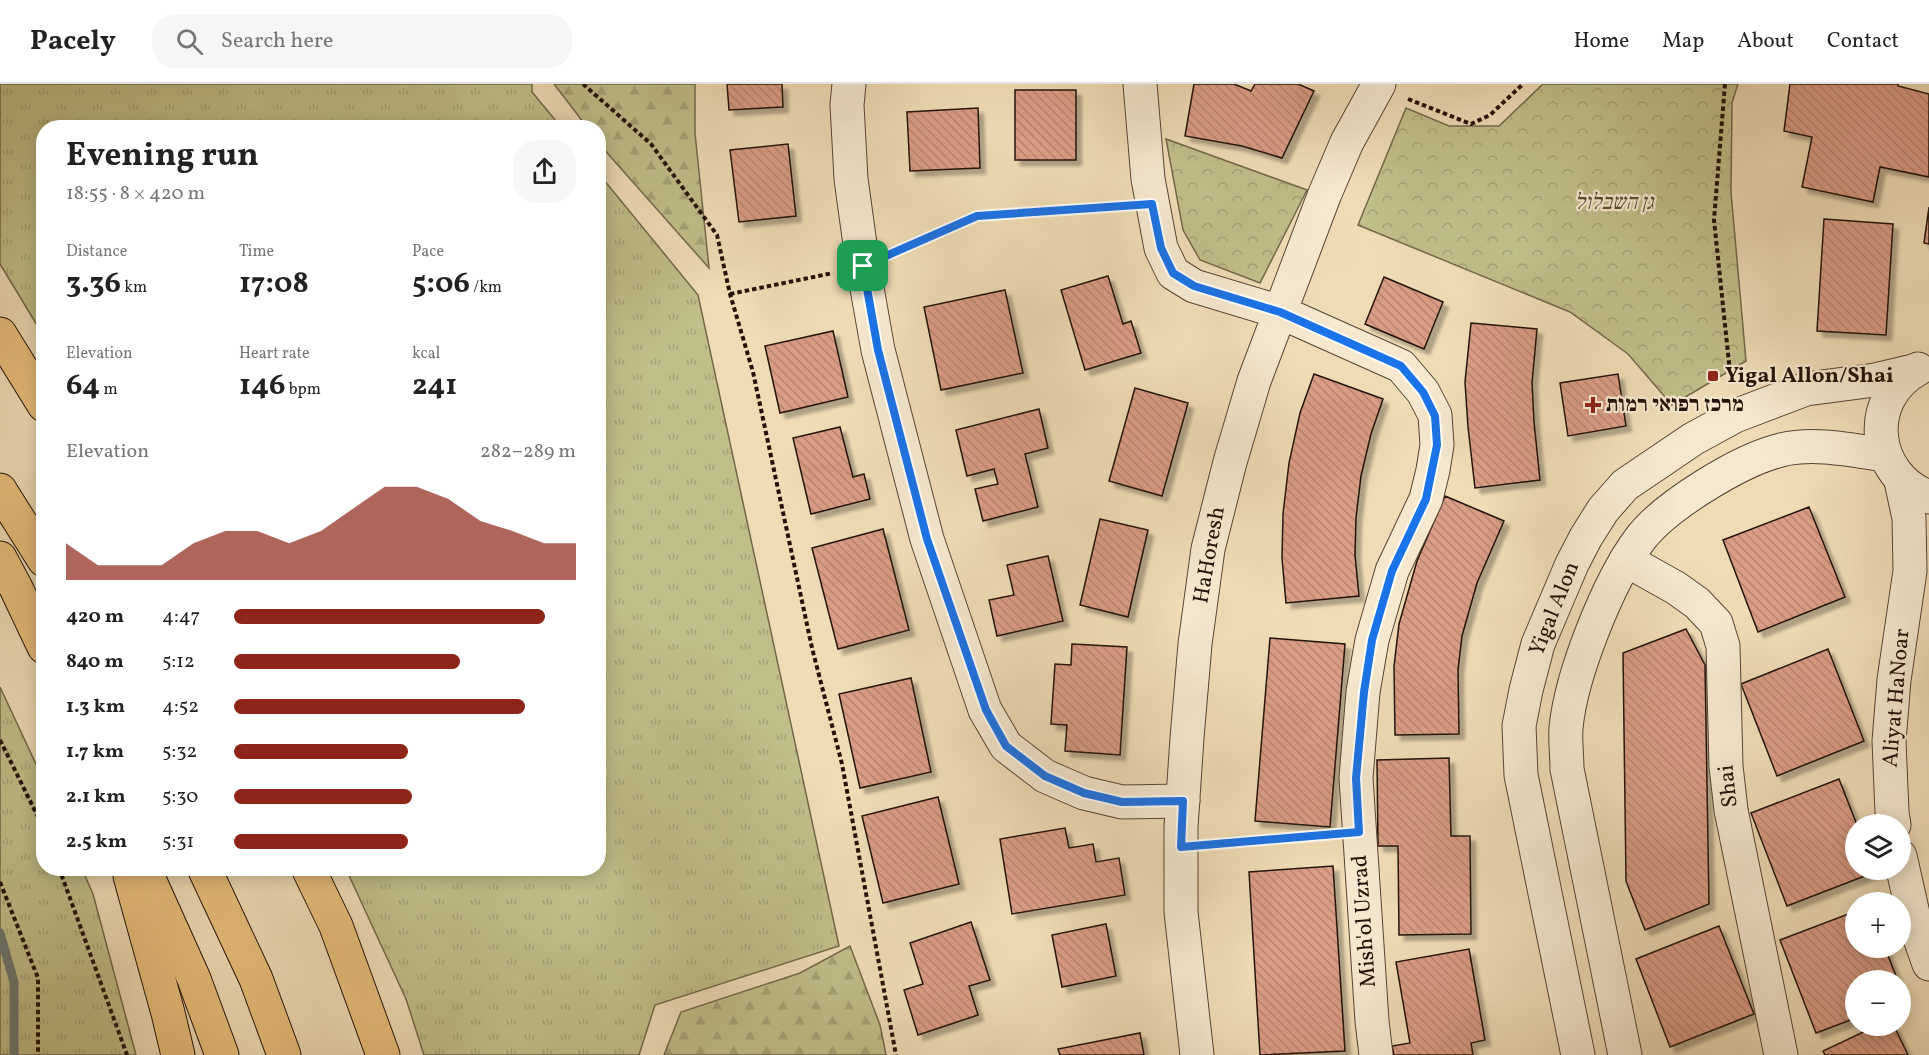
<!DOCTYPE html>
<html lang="en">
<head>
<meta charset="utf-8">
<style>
  :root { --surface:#fff; --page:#f6f6f6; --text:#222; --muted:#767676; --line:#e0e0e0; --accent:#8f2418 }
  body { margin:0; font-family:Vollkorn,"Frank Ruhl Libre",serif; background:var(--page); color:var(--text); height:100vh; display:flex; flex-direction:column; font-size:22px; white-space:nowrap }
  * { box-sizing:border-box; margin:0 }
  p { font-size:20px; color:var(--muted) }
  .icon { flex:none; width:33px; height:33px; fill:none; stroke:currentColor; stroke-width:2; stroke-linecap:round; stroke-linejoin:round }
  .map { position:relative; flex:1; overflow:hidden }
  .details { position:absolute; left:36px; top:36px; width:570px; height:756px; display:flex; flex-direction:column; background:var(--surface); border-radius:24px; box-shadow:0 3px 15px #0003 }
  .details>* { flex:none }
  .tools { position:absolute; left:1845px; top:730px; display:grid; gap:12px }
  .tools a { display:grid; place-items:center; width:66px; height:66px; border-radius:50%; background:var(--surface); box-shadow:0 3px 15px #0003; font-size:30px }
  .pin { position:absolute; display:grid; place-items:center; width:51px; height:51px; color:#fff; margin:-26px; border-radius:12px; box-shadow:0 3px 9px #0006 }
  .round { display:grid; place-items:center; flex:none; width:63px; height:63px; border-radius:24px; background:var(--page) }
  .summary { display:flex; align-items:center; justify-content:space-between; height:102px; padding:0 30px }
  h1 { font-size:33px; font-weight:700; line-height:45px }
  .figures { display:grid; grid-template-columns:repeat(3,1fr); gap:9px; height:102px; padding:6px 30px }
  .figures div { display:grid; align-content:center }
  .figures b { font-size:30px; font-weight:700 }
  .figures small { font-size:16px; font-weight:400 }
  .figures p { font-size:16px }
  .chart { height:168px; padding:12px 30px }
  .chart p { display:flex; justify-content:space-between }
  .chart svg { width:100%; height:108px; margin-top:6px; fill:var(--accent); opacity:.7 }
  ul { padding:0 30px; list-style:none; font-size:20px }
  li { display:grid; grid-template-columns:96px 72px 1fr; align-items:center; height:45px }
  li i { height:15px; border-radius:8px; background:var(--accent) }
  header { display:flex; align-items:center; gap:36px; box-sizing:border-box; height:84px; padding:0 30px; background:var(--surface); border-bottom:2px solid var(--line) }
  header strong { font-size:28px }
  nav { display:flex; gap:33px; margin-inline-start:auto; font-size:21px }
  .search { width:420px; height:54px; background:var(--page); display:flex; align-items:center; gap:15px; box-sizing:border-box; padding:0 21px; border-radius:24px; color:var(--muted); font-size:22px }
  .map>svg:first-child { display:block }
  .grass { fill:url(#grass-tufts); stroke:#72684a; stroke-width:1.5 }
  .forest { fill:url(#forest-firs); stroke:#72684a; stroke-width:1.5 }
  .park { fill:url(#park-crowns); stroke:#72684a; stroke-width:1.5 }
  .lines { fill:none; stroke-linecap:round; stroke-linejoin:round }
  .stream { stroke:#6b7770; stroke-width:9 }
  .building { fill:url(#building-back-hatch); stroke:#24120a; stroke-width:1.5; filter:url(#shadow) }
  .minor-casing { stroke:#574435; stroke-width:35 }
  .highway-casing { stroke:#24120a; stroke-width:35 }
  .path { stroke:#24120a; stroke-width:4; stroke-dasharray:4.5 3; stroke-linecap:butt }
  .minor { stroke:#f5e8cf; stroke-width:33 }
  .highway { stroke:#e8be7a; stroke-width:33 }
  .route-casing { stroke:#fff; stroke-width:12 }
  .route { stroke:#1a73e8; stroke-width:8 }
  .poi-dot { fill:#8f2418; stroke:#f5e8cf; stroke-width:2 }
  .labels { text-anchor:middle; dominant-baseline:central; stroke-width:4.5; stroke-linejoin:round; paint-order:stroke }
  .park-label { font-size:22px; font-style:italic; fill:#5b4e36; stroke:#f5e8cf }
  .poi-label { font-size:22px; font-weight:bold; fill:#24120a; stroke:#f5e8cf; text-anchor:start }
  .street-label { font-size:22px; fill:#24120a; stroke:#f5e8cf }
</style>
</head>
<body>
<header>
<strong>Pacely</strong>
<div class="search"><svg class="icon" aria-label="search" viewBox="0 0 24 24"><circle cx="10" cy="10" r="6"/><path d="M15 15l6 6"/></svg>Search here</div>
<nav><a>Home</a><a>Map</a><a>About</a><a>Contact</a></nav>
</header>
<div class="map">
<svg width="1929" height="971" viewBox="0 0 1929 971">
  <defs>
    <pattern id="grass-tufts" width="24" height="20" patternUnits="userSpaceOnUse" patternTransform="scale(1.5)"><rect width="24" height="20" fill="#c0be89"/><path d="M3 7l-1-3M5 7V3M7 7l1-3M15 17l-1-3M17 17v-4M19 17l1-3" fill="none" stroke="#a5a275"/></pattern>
    <pattern id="forest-firs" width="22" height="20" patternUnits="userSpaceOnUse" patternTransform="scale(1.5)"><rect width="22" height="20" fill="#c0be89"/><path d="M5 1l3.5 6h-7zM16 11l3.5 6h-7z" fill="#a5a275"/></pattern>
    <pattern id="park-crowns" width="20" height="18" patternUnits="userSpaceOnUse" patternTransform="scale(1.5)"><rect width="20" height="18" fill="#c0be89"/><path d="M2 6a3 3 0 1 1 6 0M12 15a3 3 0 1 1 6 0" fill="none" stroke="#a5a275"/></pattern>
    <pattern id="building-back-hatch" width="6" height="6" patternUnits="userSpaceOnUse" patternTransform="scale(1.5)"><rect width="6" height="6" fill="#d99c84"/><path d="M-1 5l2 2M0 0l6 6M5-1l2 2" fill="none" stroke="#ba8571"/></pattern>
    <filter id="shadow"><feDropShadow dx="5.5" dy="5.5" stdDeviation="1.5" flood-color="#0004"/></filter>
  </defs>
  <rect width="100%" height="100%" fill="#efdcb5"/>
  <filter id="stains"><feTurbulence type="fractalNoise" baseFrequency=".00333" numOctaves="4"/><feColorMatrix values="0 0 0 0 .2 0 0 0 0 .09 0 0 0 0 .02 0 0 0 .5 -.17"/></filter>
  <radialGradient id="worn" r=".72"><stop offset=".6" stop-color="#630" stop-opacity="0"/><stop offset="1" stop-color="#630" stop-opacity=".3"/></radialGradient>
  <g class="grass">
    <path d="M0 0H532V8L561 43 44 44 43 251 0 180Z"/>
    <path d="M599 90 698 211 839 862 655 921 639 971H424L406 915 346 785 598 784Z"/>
    <path d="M0 603 43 695 44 784 82 785 93 810 136 971H0Z"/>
  </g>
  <g class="forest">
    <path d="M554 0H695V49L709 184 601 62 599 59 598 44 587 43Z"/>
    <path d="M850 862 880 941 886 971H664L681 928 800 889Z"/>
  </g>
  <g class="park">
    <path d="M1543 0H1738L1732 19 1731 108 1746 277 1672 321 1628 270 1570 228 1358 141 1406 24 1449 42H1499Z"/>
    <path d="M1166 55 1307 106 1260 199 1200 176 1183 146Z"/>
  </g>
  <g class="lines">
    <path class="stream" d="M0 849 14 898V971"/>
  </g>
  <g class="building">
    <path d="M727 0H782L783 23 729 26Z"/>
    <path d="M1194 0H1234L1251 7 1255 0H1298L1314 7 1282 74 1242 62 1185 52Z"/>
    <path d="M1790 0H1898V2L1929 10V93L1880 83 1873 118 1802 103 1812 53 1784 47Z"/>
    <rect x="1015" y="6" width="61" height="70"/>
    <path d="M978 24 980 84 910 87 907 28Z"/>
    <path d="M788 60 796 132 739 138 730 66Z"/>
    <path d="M1929 123V160L1924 159Z"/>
    <path d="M1824 135 1893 140 1886 251 1817 247Z"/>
    <path d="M1108 192 1123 240 1131 237 1141 269 1085 286 1061 206Z"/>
    <path d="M1384 193 1443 218 1424 265 1365 240Z"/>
    <path d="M1005 206 1023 289 941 306 924 223Z"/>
    <path d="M1471 239 1537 245 1532 299 1534 338 1540 396 1475 404 1468 343 1465 298Z"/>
    <path d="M833 247 848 313 780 329 765 262Z"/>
    <path d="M1314 290 1383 315 1371 350 1361 392 1356 434 1355 471 1359 512 1286 519 1282 474 1283 430 1289 379 1300 329Z"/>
    <path d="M1618 290 1626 342 1568 352 1560 299Z"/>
    <path d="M1135 304 1188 319 1162 412 1109 397Z"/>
    <path d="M1039 325 1048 364 1025 370 1038 423 983 437 975 405 998 400 994 385 967 392 956 346Z"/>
    <path d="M840 343 853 393 864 390 870 415 811 430 793 354Z"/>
    <path d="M1445 412 1504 437 1477 499 1462 552 1458 586 1459 650 1395 651 1394 582 1399 540 1417 477Z"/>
    <path d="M1809 423 1845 513 1758 548 1723 456Z"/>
    <path d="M1100 435 1148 446 1128 533 1080 521Z"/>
    <path d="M883 445 909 546 838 565 812 464Z"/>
    <path d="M1048 472 1063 537 997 552 989 516 1014 511 1007 481Z"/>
    <path d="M1686 545 1705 581 1709 820 1645 846 1626 797 1623 569Z"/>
    <path d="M1270 554 1345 560 1330 743 1255 737Z"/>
    <path d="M1072 560 1127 563 1120 671 1065 667 1067 641 1051 640 1055 580 1071 581Z"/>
    <path d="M1828 565 1864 657 1777 692 1741 600Z"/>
    <path d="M911 594 931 688 860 704 839 610Z"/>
    <path d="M1449 674 1451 752H1470L1471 850 1399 851 1398 762H1378L1377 676Z"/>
    <path d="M1839 695 1857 741 1856 786H1874L1875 788 1787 822 1751 729Z"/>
    <path d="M938 713 959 800 883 819 862 732Z"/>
    <path d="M1065 744 1069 764 1093 760 1096 778 1119 774 1125 811 1012 830 1000 755Z"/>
    <path d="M1333 782 1345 967 1260 971 1249 788Z"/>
    <path d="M1856 827V864H1885L1898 897H1856V934L1816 949 1780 856Z"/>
    <path d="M971 838 990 896 969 902 978 931 918 951 904 906 923 900 910 859Z"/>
    <path d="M1106 840 1116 892 1062 903 1052 851Z"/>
    <path d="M1719 842 1754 930 1670 963 1636 875Z"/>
    <path d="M1469 865 1485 956 1471 959 1473 971H1394L1392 962 1410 959 1396 878Z"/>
    <path d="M1876 942H1894L1908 971H1825L1823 967Z"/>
    <path d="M1140 949 1144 971H1060L1058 965Z"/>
  </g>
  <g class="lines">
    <g class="minor-casing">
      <g id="minor">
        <path d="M849 0 847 21 851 95 863 182 878 266 927 455 985 626 1006 662 1045 692 1084 709 1122 718 1183 717"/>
        <path d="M1140 0 1148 95 1161 164 1173 189 1194 202 1280 228 1401 282 1423 308 1435 331 1437 361 1433 386 1426 415 1392 487 1372 556 1363 608 1356 694 1372 937 1376 971"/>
        <path d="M1918 285C1863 315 1872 392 1929 413"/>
        <path d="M1626 476 1676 504 1697 519 1716 539 1723 562 1726 682 1731 726 1781 971"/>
        <path d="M1894 741 1892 728 1889 657 1894 596 1910 487 1909 434 1901 397"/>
        <path d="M1900 772 1916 843 1929 880"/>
        <path d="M1197 971 1181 828V743L1187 654 1195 560 1208 465 1230 378 1254 297 1324 112 1347 58 1379 0"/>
        <path d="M1578 971 1521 691 1519 642 1526 606 1538 560 1572 480 1586 453 1603 426 1625 401 1693 355 1735 332 1806 305 1875 296 1913 287"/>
        <path d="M1625 971 1567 685C1567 672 1565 657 1566 644 1571 591 1608 498 1640 455 1665 422 1740 376 1781 366 1814 358 1851 366 1885 371"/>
      </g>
    </g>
    <g class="highway-casing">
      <g id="highway">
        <path d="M0 250 44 321"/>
        <path d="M0 406 44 476"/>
        <path d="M0 474 16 504 44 563"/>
        <path d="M144 784 194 895 222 971"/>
        <path d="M204 784 256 895 284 971"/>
        <path d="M308 784 336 842 383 971"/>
        <path d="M130 792 168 929 178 971"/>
      </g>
    </g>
    <g class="path">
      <path d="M583 0 651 60 717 151 730 210 753 288 812 564 842 680 896 971"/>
      <path d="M1725 0 1714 136 1731 298"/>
      <path d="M1408 15 1471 40 1490 31 1523 0"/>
      <path d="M894 169 977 132 1121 122"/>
      <path d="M730 210 833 189"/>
      <path d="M0 656 44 745"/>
      <path d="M1213 760 1329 750"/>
      <path d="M59 784 127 971"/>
      <path d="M0 798 38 894V971"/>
    </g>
    <use href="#minor" class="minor"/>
    <use href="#highway" class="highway"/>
  </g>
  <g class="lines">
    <g class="route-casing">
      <path id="route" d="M1152 120 1161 164 1173 189 1194 202 1280 228 1401 282 1423 308 1435 332 1437 361 1426 415 1392 487 1372 556 1364 608 1356 694 1359 748 1181 763 1183 717 1122 718 1084 709 1045 692 1006 662 986 626 927 455 878 266 863 182 977 132Z"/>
    </g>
    <use href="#route" class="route"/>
  </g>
  <g class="poi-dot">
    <rect x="1707" y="286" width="12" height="12" rx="3"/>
    <path d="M1590 312h6v6h6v6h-6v6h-6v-6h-6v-6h6z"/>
  </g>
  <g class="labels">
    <g class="park-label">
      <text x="1614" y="119">גן השבלול</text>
    </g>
    <g class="poi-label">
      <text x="1725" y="292">Yigal Allon/Shai</text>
      <text x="1606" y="321">מרכז רפואי רמות</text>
    </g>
    <g class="street-label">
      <text transform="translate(1210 471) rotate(-80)">HaHoresh</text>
      <text transform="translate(1555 525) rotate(-68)">Yigal Alon</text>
      <text transform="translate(1897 614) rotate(-85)">Aliyat HaNoar</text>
      <text transform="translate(1729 702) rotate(-96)">Shai</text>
      <text transform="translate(1365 837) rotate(-94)">Mish'ol Uzrad</text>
    </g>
  </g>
  <rect width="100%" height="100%" filter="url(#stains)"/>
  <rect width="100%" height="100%" fill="url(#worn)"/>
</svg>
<div class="tools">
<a><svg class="icon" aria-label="layers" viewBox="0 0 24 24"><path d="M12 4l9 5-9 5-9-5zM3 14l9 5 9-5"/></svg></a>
<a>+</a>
<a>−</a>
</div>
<div class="pin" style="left:863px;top:182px;background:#1e9e55"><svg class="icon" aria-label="arrive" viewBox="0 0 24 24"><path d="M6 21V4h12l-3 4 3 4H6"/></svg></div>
<section class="details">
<div class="summary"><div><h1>Evening run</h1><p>18:55 · 8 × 420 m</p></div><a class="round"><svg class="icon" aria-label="share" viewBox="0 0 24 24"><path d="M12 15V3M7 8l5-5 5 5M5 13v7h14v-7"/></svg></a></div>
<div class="figures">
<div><p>Distance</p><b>3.36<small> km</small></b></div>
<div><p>Time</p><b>17:08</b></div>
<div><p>Pace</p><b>5:06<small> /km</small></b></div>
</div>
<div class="figures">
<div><p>Elevation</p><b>64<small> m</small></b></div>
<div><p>Heart rate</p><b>146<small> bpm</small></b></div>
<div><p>kcal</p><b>241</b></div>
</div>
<div class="chart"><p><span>Elevation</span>282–289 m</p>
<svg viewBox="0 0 160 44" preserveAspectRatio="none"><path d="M0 44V29L10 38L20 38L30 38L40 29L50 24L60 24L70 29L80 24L90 15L100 6L110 6L120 11L130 20L140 24L150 29L160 29V44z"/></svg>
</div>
<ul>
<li><b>420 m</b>4:47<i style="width:91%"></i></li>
<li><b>840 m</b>5:12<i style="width:66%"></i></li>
<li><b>1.3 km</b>4:52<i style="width:85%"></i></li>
<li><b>1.7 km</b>5:32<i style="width:51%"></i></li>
<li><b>2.1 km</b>5:30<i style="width:52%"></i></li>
<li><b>2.5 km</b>5:31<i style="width:51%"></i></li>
</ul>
</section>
</div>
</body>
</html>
